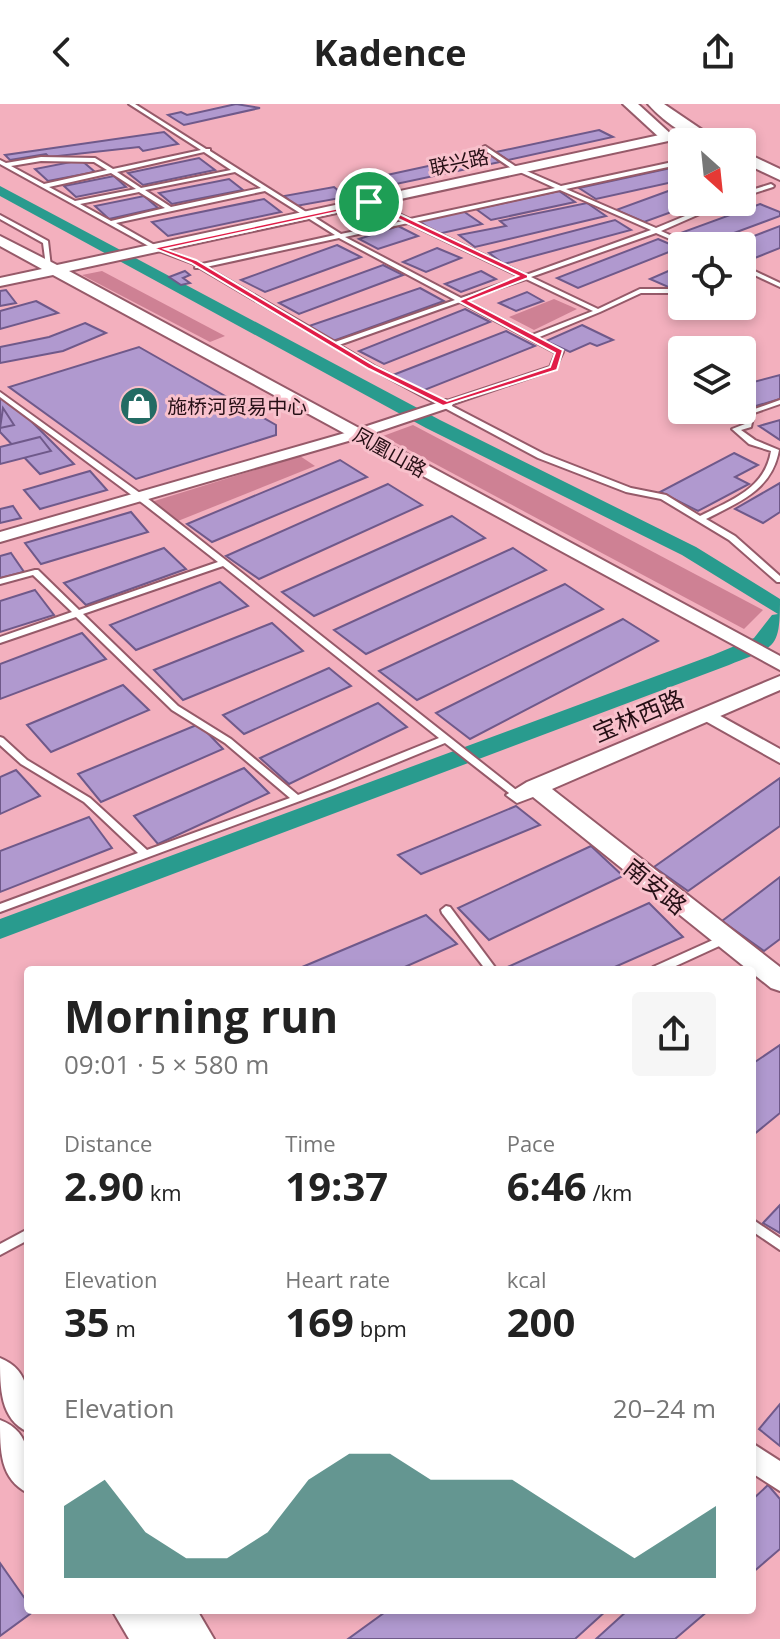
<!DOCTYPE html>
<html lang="en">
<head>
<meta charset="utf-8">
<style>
  :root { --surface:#fff; --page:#f6f6f6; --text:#222; --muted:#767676; --accent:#236b63 }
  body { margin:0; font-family:"Open Sans","Noto Sans SC",sans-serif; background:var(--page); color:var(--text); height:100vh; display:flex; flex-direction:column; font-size:30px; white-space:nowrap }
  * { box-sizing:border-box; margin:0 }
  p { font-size:26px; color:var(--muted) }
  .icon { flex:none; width:44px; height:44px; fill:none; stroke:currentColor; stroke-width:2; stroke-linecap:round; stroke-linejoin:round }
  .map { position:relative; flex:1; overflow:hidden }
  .panel { position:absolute; left:24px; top:862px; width:732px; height:648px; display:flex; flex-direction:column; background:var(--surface); border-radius:8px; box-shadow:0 4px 12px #0003 }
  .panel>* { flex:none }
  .needle { width:52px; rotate:153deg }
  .fabs { position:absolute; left:668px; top:24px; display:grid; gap:16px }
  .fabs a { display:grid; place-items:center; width:88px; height:88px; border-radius:8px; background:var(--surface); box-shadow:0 4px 12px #0003; font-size:40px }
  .pin { position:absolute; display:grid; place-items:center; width:68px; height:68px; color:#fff; margin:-34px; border:4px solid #fff; border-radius:50%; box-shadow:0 2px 8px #0007 }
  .round { display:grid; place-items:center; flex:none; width:84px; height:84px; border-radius:8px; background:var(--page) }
  .head { display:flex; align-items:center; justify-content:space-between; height:136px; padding:0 40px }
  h1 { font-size:44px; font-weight:700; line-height:60px }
  .stats { display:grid; grid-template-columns:repeat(3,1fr); gap:12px; height:136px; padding:8px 40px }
  .stats div { display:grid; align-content:center }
  .stats b { font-size:40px; font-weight:700 }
  .stats small { font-size:22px; font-weight:400 }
  .stats p { font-size:22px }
  .chart { height:224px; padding:16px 40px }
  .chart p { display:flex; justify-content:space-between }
  .chart svg { width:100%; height:144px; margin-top:8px; fill:var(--accent); opacity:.7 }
  header { display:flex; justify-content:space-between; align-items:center; height:104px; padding:0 40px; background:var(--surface); font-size:36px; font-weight:700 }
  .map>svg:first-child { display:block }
  .green { fill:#ce8194 }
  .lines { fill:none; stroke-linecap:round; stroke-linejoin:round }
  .canal { fill:#299b8e; fill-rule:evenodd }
  .building { fill:#b099cf; stroke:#6f598a; stroke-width:2 }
  .service-casing { stroke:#965a69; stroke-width:4 }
  .minor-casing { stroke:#965a69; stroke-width:4 }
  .tertiary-casing { stroke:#965a69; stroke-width:4 }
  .secondary-casing { stroke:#965a69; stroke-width:4 }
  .service { fill:#fff; fill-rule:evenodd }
  .minor { fill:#fff; fill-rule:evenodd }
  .tertiary { fill:#fff; fill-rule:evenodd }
  .secondary { fill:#fff; fill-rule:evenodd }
  .route { fill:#e11d48; stroke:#fff; stroke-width:2; fill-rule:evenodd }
  .labels { text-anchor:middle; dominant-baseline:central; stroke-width:6; stroke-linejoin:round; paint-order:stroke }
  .far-street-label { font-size:20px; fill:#260f15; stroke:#f8c1cc }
  .far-poi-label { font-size:20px; fill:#260f15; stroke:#f8c1cc; text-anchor:start }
  .street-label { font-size:24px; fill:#260f15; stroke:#f8c1cc }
</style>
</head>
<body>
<header><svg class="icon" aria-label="back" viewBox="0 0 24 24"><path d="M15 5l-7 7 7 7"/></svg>Kadence<svg class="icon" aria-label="share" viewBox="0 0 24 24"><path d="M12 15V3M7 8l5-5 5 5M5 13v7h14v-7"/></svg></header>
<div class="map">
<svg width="780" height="1535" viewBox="0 0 780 1535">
  <rect width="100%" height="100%" fill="#f3b0be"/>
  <g class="green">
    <path d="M102 167 225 232 210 238 82 171Z"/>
    <path d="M554 195 577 205 534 226 509 213Z"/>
    <path d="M413 321 763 506 744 525 383 332Z"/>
    <path d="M300 352 315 362 173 419 148 399Z"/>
  </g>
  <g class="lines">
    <path class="canal" d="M0 82 440 316 696 443 780 495C780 547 775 542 729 561L0 835V815L713 551 754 534 772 511 778 510 682 451 426 324 0 92Z"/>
  </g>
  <g class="building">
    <path d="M236 0 260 4 184 21 168 11 181 8 187 11Z"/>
    <path d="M599 26 613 33 508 56 496 48Z"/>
    <path d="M164 28 178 40 143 47 139 43 49 53 46 50 10 56 5 51Z"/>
    <path d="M488 49 500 58 363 87 350 79Z"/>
    <path d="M199 54 215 66 143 81 128 69Z"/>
    <path d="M81 56 95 68 48 77 35 65Z"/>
    <path d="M671 64 682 71V76L596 95 579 84Z"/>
    <path d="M114 72 126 83 76 93 64 82Z"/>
    <path d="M229 75 243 86 172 100 159 89Z"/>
    <path d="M682 82V98H699L644 118 616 106Z"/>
    <path d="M334 83 346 93 296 102 284 92Z"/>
    <path d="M559 87 575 98 491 116 476 105Z"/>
    <path d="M144 92 158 104 109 115 95 102Z"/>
    <path d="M264 95 281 108 168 132 152 118Z"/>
    <path d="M587 99 606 112 475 143 459 131 506 122 500 117Z"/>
    <path d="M760 100 780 108V112L699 142 675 131Z"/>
    <path d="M463 107 482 120 438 130 419 117Z"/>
    <path d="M615 116 631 126 504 160 489 149Z"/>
    <path d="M398 122 418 132 378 145 359 135Z"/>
    <path d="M780 122V144L742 159V142H728Z"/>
    <path d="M658 135 679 144 578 184 557 174Z"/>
    <path d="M337 141 361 153 265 188 241 176Z"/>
    <path d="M437 144 461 154 426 168 403 158Z"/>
    <path d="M383 161 403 171 299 210 279 199Z"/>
    <path d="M682 161V183L675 186 650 175Z"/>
    <path d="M185 167 190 171 183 174 190 179 181 181 169 173Z"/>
    <path d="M481 167 496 175 461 188 445 180Z"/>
    <path d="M420 184 444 197 333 237 309 222Z"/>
    <path d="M6 186 16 199 0 202V187Z"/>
    <path d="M527 188 543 197 516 207 499 199Z"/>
    <path d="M36 197 58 209 0 225V207Z"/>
    <path d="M465 205 490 218 384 260 359 247Z"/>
    <path d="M85 219 106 229 63 247 0 259V243L49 233Z"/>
    <path d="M582 221 613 236 597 242 590 239 570 248 546 237Z"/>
    <path d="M506 227 535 242 422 287 393 271Z"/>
    <path d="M139 243 276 321V331L136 375 9 283Z"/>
    <path d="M780 271V295L742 306H741L742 281Z"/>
    <path d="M6 292 74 360 40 370 0 328V294Z"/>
    <path d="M3 304 14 321 0 324Z"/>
    <path d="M780 316V336L759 322Z"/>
    <path d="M40 333 51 347 0 360V343Z"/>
    <path d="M734 349 758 361 735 373 749 380 698 407 660 388Z"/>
    <path d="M340 356 367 373 212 438 187 420Z"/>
    <path d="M90 367 107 386 40 405 24 386Z"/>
    <path d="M780 379V408L763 419 735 405Z"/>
    <path d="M388 380 422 401 259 475 226 452Z"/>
    <path d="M13 402 21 414 0 419V405Z"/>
    <path d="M131 408 148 428 41 460 25 439Z"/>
    <path d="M452 412 485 434 314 512 282 488Z"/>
    <path d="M164 444 186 465 86 501 64 479Z"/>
    <path d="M513 444 546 466 366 550 334 526Z"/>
    <path d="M11 449 24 468 0 474V452Z"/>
    <path d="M220 478 248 502 136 546 110 521Z"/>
    <path d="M565 480 603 505 417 596 379 567Z"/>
    <path d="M35 486 54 511 0 528V497Z"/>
    <path d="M623 515 658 537 470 635 436 609Z"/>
    <path d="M272 519 303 547 183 596 154 566Z"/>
    <path d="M82 529 106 555 0 595V560Z"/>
    <path d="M329 564 351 582 244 630 223 611Z"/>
    <path d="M123 581 149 606 51 648 27 621Z"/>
    <path d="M378 599 407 623 289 680 260 654Z"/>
    <path d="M199 620 223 645 101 698 78 670Z"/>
    <path d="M244 664 269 689 158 740 134 712Z"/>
    <path d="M16 666 40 692 0 710V673Z"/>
    <path d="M780 674V722L688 787 654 763Z"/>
    <path d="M516 702 540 721 421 770 398 751Z"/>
    <path d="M89 713 112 744 0 788V747Z"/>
    <path d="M591 742 623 772 489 836 458 804Z"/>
    <path d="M780 773V835L764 847 722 817Z"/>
    <path d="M649 799 683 833 608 866H501Z"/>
    <path d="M426 811 457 840 398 866H295Z"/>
    <path d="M780 941V1009L752 1032V960Z"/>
    <path d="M780 1101V1129L763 1119Z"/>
    <path d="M780 1300V1342L759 1325Z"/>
    <path d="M768 1381 780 1395V1445L752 1469V1396Z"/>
    <path d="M0 1459 28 1499V1506L34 1507 0 1532Z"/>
    <path d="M388 1506H607L575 1535H348Z"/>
    <path d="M628 1506H709L675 1535H596Z"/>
  </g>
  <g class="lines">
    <g class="service-casing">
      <g id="service">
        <path d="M129 0H135L206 45H210V47L341 130 403 117 367 99V97L369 96 410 115 555 84 511 64 483 45V43L485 42 515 62 561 82 682 56V60L566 85 656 124 719 98H727L661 127 694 142H686L656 129 531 173 598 205 640 185H682V189H641L600 208 537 234 563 248 555 265 450 301 544 350 631 384 666 391 700 412C731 396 765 385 771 347L749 340 732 325 745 320 749 307 780 296V300L754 309 751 323 741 326 755 336 779 346C772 386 739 398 706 415L735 432 780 472V478H777L729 436 661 395 626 388 538 354 370 264 200 164H195L196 162 192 159 154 145 0 60V56L6 59 41 53 95 54 113 65 201 46ZM204 48 231 66 141 84 117 68ZM41 57 94 58 107 66 44 80 11 62ZM235 68 261 84 171 103 145 86ZM111 69 136 85 75 97 49 83ZM560 86 651 126 526 171 415 118ZM265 87 335 131 202 160 158 143 116 119ZM139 88 165 104 111 117 80 100ZM408 119 521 173 461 194 345 133ZM339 134 455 196 335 238 206 163ZM526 175 593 207 532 231 465 196ZM460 198 556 249 550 263 444 298 374 262 339 241Z"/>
        <path d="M771 80 774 82 773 83 742 93V89Z"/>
        <path d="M0 111 48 137 51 163 46 162 43 139 0 115Z"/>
        <path d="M742 161 780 179V183L742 165Z"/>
        <path d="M0 288 151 397 520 689 522 691 520 693H514L445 639 335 684 0 808V800L138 749 84 698 21 660 0 641V633L3 634 27 656 90 694 147 746 290 694 225 639 172 606 76 513 0 539V533L72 508 33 471 0 480V475L35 466H38L79 506 218 458 145 401 0 293ZM223 462 439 634 298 691 231 635 178 602 83 510Z"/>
        <path d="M446 802 450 803 497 866H486L442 809 441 806Z"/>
        <path d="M724 831 728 832 729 835 728 838 667 866H652L653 863Z"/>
        <path d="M752 1115 780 1134V1146L752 1127Z"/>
        <path d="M28 1125V1136L0 1151V1140Z"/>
      </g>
    </g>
    <g class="minor-casing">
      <g id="minor">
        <path d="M446 296 453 300 451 303 362 333 0 438V428L352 327Z"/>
        <path d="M706 604 780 645V659L700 614 697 610 700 606Z"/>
        <path d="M752 1339 780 1357V1387L752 1369Z"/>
      </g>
    </g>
    <g class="tertiary-casing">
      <g id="tertiary">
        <path d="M692 24 698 28 696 31 69 167 780 552V566L53 171 0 182V174L42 165 0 142V132L57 161Z"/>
        <path d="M780 572V586L552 685 780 863V887L771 884 533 693 517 699 506 691 527 678Z"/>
      </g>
    </g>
    <g class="secondary-casing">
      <g id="secondary">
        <path d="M623 0H638L672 31 660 34Z"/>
        <path d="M648 0H664L720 38C692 38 667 21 648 0Z"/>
        <path d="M742 47 780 65V76L742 58Z"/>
        <path d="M0 1254C33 1267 28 1297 28 1328 0 1315 0 1284 0 1254Z"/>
        <path d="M0 1316C34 1329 28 1358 28 1389 0 1375 0 1347 0 1316Z"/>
        <path d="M112 1506H197L214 1535H129Z"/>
      </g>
    </g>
    <use href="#service" class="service"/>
    <use href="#minor" class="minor"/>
    <use href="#tertiary" class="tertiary"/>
    <use href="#secondary" class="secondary"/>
  </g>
  <path class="route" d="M372 97 528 171V174L469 197 563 246 557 266 443 302 369 265 191 159 153 144ZM369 101 518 172 458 197 555 249 550 263 447 297 375 262 196 156 165 145Z"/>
  <defs>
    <g id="shop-disc" transform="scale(2)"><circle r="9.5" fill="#236b63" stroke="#f8c1cc"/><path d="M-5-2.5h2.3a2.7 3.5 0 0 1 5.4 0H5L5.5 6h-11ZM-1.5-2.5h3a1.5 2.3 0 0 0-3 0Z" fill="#fff"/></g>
  </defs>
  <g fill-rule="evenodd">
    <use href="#shop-disc" x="139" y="302"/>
  </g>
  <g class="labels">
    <g class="far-street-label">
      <text transform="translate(459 58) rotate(-12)">联兴路</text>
      <text transform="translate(390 348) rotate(29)">凤凰山路</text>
    </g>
    <g class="far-poi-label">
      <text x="167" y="302">施桥河贸易中心</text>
    </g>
    <g class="street-label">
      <text transform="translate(638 611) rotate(-23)">宝林西路</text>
      <text transform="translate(656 782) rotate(39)">南安路</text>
    </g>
  </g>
</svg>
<div class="fabs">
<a><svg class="needle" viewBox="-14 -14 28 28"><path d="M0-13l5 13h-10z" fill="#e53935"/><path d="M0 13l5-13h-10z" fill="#767676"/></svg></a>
<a><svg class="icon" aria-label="locate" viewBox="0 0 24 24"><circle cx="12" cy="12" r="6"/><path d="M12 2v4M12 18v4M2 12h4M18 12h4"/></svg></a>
<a><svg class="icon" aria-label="layers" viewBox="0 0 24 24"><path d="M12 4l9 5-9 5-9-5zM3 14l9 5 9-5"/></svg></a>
</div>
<div class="pin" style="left:369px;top:98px;background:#1e9e55"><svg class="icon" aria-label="arrive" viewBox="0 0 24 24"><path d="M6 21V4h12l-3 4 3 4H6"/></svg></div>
<section class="panel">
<div class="head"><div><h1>Morning run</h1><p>09:01 · 5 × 580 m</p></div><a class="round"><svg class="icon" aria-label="share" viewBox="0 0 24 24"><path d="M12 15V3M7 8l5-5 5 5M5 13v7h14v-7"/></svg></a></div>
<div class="stats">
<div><p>Distance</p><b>2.90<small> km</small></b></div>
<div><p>Time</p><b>19:37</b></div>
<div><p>Pace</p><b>6:46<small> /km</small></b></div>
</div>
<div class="stats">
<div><p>Elevation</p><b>35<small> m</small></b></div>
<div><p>Heart rate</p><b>169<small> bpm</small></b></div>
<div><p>kcal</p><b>200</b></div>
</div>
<div class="chart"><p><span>Elevation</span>20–24 m</p>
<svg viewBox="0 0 160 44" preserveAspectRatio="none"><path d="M0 44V22L10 14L20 30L30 38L40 38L50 30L60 14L70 6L80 6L90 14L100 14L110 14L120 22L130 30L140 38L150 30L160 22V44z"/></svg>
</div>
</section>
</div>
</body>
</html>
